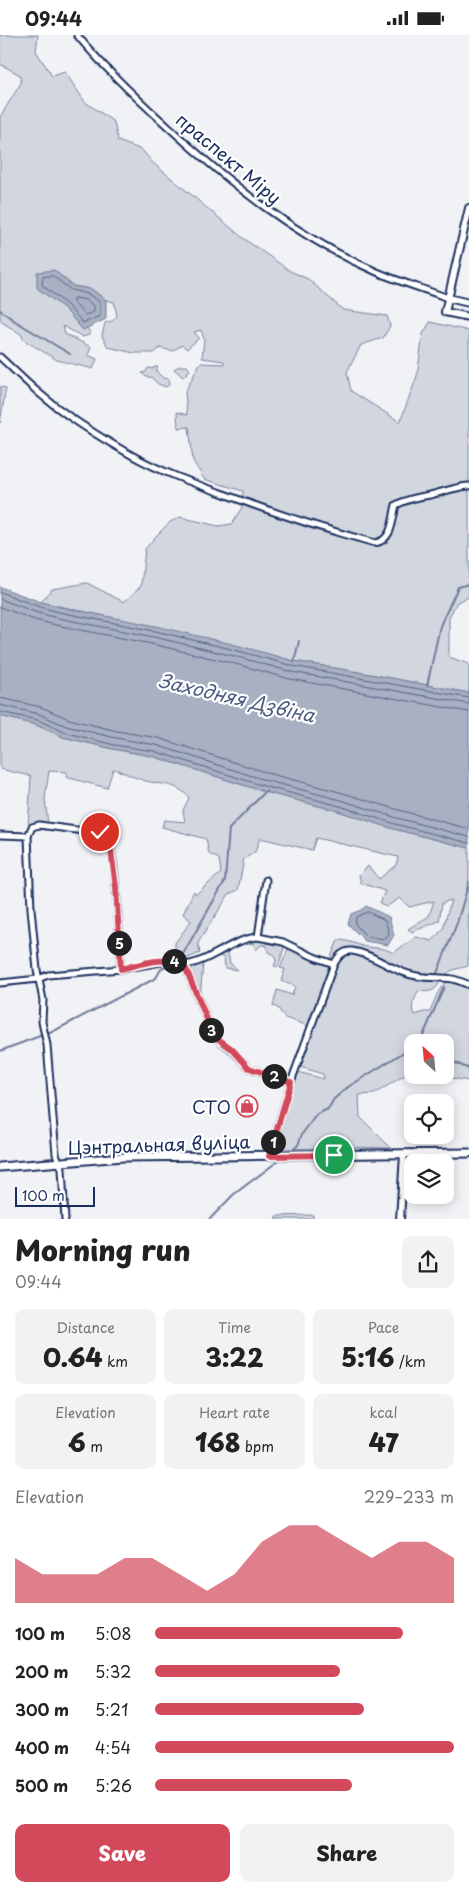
<!DOCTYPE html>
<html lang="en">
<head>
<meta charset="utf-8">
<style>
  :root { --surface:#fff; --page:#f2f2f2; --text:#222; --muted:#767676; --accent:#d1495b }
  body { margin:0; font-family:"Playpen Sans",sans-serif; background:var(--page); color:var(--text); height:100vh; display:flex; flex-direction:column; font-size:19px; white-space:nowrap }
  * { box-sizing:border-box; margin:0 }
  p { font-size:16px; color:var(--muted) }
  .icon { flex:none; width:28px; height:28px; fill:none; stroke:currentColor; stroke-width:2; stroke-linecap:round; stroke-linejoin:round }
  .map { position:relative; height:1184px; overflow:hidden }
  .panel { display:flex; flex-direction:column; background:var(--surface); flex:1 }
  .panel>* { flex:none }
  .needle { width:32px; rotate:334deg }
  .fabs { position:absolute; left:404px; top:999px; display:grid; gap:10px }
  .fabs a { display:grid; place-items:center; width:50px; height:50px; border-radius:10px; background:var(--surface); box-shadow:0 2px 12px #0003; font-size:25px }
  .scale { position:absolute; left:15px; bottom:12px; width:80px; box-sizing:border-box; padding-left:5px; border:2px solid #1b2f5e; border-top:0; font-size:14px; line-height:18px; white-space:nowrap; color:#1b2f5e; -webkit-text-stroke:4px #fff; paint-order:stroke }
  .pin { position:absolute; display:grid; place-items:center; width:42px; height:42px; color:#fff; margin:-21px; border:2px solid #fff; border-radius:50%; box-shadow:0 1px 5px #0007 }
  .km { position:absolute; width:25px; height:25px; margin:-12px; border-radius:50%; background:#222; color:#fff; font-size:14px; line-height:25px; text-align:center }
  .round { display:grid; place-items:center; flex:none; width:52px; height:52px; border-radius:10px; background:var(--page) }
  .headline { display:flex; align-items:center; justify-content:space-between; height:85px; padding:0 15px }
  h1 { font-size:28px; font-weight:800; line-height:38px }
  .metrics { display:grid; grid-template-columns:repeat(3,1fr); gap:8px; height:85px; padding:5px 15px }
  .metrics div { display:grid; align-content:center; border-radius:10px; background:var(--page); text-align:center }
  .metrics b { font-size:25px; font-weight:800 }
  .metrics small { font-size:14px; font-weight:400 }
  .metrics p { font-size:14px }
  .chart { height:140px; padding:10px 15px }
  .chart p { display:flex; justify-content:space-between }
  .chart svg { width:100%; height:90px; margin-top:5px; fill:var(--accent); opacity:.7 }
  .cta { display:flex; gap:10px; margin-top:auto; padding:10px 15px }
  .cta a { flex:1; height:58px; border-radius:10px; background:var(--accent); color:#fff; font-size:20px; font-weight:800; line-height:58px; text-align:center }
  .cta a+a { background:var(--page); color:var(--text) }
  ul { padding:0 15px; list-style:none; font-size:16px }
  li { display:grid; grid-template-columns:80px 60px 1fr; align-items:center; height:38px }
  li i { height:12px; border-radius:6px; background:var(--accent) }
  .status { display:flex; justify-content:space-between; align-items:center; height:35px; padding:0 25px; background:var(--surface); direction:ltr }
  .status svg { height:14px; fill:currentColor }
  .map>svg:first-child { display:block }
  .green { fill:#d2d6df; stroke:#76829e }
  .water { fill:#a8b0c2; stroke:#707c9a }
  .lines { fill:none; stroke-linecap:round; stroke-linejoin:round }
  .shore { stroke:#536386; stroke-width:1 }
  .stream { stroke:#707c9a; stroke-width:2 }
  .minor-casing { stroke:#1b2f5e; stroke-width:9 }
  .tertiary-casing { stroke:#1b2f5e; stroke-width:10 }
  .secondary-casing { stroke:#1b2f5e; stroke-width:11 }
  .minor { stroke:#fff; stroke-width:5 }
  .tertiary { stroke:#fff; stroke-width:6 }
  .secondary { stroke:#fff; stroke-width:7 }
  .route-casing { stroke:#fff; stroke-width:10 }
  .route { stroke:#d1495b; stroke-width:6 }
  .labels { text-anchor:middle; dominant-baseline:central; stroke-width:4.5; stroke-linejoin:round; paint-order:stroke }
  .street-label { font-size:18px; fill:#1b2f5e; stroke:#fff }
  .poi-label { font-size:18px; fill:#1b2f5e; stroke:#fff; text-anchor:end }
  .water-label { font-size:19px; font-style:italic; fill:#4c5c81; stroke:#fff }
</style>
</head>
<body>
<div class="status"><b>09:44</b><svg viewBox="0 0 49 12"><path d="M0 12V9h3v3zM5 12V6h3v6zM10 12V3h3v9zM15 12V0h3v12zM26 1h20v11H26zM47 4h2v5h-2z"/></svg></div>
<div class="map">
<svg width="469" height="1185" viewBox="0 0 469 1185">
  <rect width="100%" height="100%" fill="#f1f2f5"/>
  <filter id="ink" filterUnits="userSpaceOnUse"><feTurbulence type="fractalNoise" baseFrequency=".02" numOctaves="2"/><feDisplacementMap in="SourceGraphic" scale="10" xChannelSelector="R" yChannelSelector="G"/><feConvolveMatrix kernelMatrix="1 2 1 2 8 2 1 2 1" color-interpolation-filters="sRGB"/></filter>
  <g filter="url(#ink)">
    <g class="green">
      <path d="M0 0H38L36 16 52 41 65 37 85 67 114 87 118 106 142 115 152 127 243 203 290 236 308 244 343 275 387 281 390 291 383 303 361 310 347 337 351 356 400 387 417 341 423 299 430 287 469 296V562L457 567 449 582V622L469 629V658L370 639 294 626 210 604 41 567 52 554 87 548 124 567 141 551 145 514 157 500 170 487 180 482 218 491 232 489 242 472 243 456 204 444 193 426 189 392 178 393 177 377 187 380 185 357 200 328 224 329V326L202 323 204 304 201 295 194 297 199 303 187 314 182 310 172 316 160 313 154 318H134L108 312 102 301 105 288 112 286 117 281 114 267 106 265 91 254 73 251 54 235 37 253 64 273 83 295 87 293 91 299 83 302 63 291 65 299 91 312 88 320 97 324 93 334 57 325 24 305 21 299 0 286V82L21 48 20 40 0 29Z"/>
      <path d="M179 331H187L190 335 183 342 174 334Z"/>
      <path d="M154 332H158L156 336 163 343 169 344 170 349 166 352 158 349 151 342H146L142 338 146 337 147 334 149 333 153 334Z"/>
      <path d="M0 352 6 353 0 388Z"/>
      <path d="M0 681 36 690 63 702 113 714 152 721 265 757 338 776 394 794 469 813 468 931C462 933 452 934 448 938 434 948 442 959 418 956 415 967 409 967 415 980L424 977H430C434 968 440 944 454 945 459 946 464 950 469 952V1046L451 1043 449 1037 445 1036V1008H412V1025L405 1040 374 1059 359 1060 360 1082 391 1113 342 1112C335 1109 329 1110 323 1113L282 1114 278 1108V1099L285 1081 296 1039 298 1037 324 1044 323 1039 300 1032 312 992 339 924 346 919 354 918 411 938 380 924 347 914 343 915 333 925H330L338 905C347 905 353 908 362 911 373 914 383 911 393 918L416 902 432 906 443 894 451 865 442 868 439 886 412 897 408 894 429 881 434 866 409 872 400 863 386 872 380 868 385 856 361 848 359 840 368 831 379 844 396 830 398 822 316 803 312 815 260 803 255 817 244 824 238 855 229 859 198 908 200 918 185 924 183 928H187L194 924 203 929 200 962 190 940 170 923 171 916H175V908L191 886 183 879 194 856 196 859 221 838 219 824 209 819 206 804 162 792 164 785 185 787 183 775 189 763C178 748 162 750 146 746 135 743 125 738 115 734H113L107 753 66 742 67 737 49 736 45 764 48 789 35 788 28 793 31 741 0 734Z"/>
      <path d="M259 904 285 910 278 932 274 931 276 926 274 920 268 917 267 911 261 910 256 915 253 908 246 910 243 906Z"/>
      <path d="M290 912 331 930V933L309 991 285 983 278 973 273 971 277 955 292 960 295 951 281 946 285 934 280 933 288 914Z"/>
      <path d="M227 914 230 928 238 935 225 933 224 923 216 919Z"/>
      <path d="M313 1180V1184H276V1181Z"/>
    </g>
    <g class="water">
      <path d="M54 235 73 251 91 254 106 265V284L83 295 64 273 37 253V237Z"/>
      <path d="M0 552 41 567 60 572 156 591 236 610 294 626 370 639 469 658V813L394 794 338 776 265 757 152 721 113 714 63 702 36 690 0 681Z"/>
      <path d="M366 871 389 882 394 900 388 910 365 906 348 889 351 879 361 875Z"/>
    </g>
    <g class="lines">
      <g class="shore">
        <path d="M53 241 71 255 88 259 100 267V281L83 288 67 270 42 250 43 242Z"/>
        <path d="M76 263 86 265 94 271V277L85 280 73 267V264Z"/>
        <path d="M0 557 40 572 59 577 155 596 235 615 293 631 469 663"/>
        <path d="M0 564 38 578 58 583 154 602 234 621 292 637 469 669"/>
        <path d="M0 572 35 585 56 590 152 609 232 628 290 644 469 677"/>
        <path d="M0 663 41 672 69 684 117 696 158 703 271 739 343 758 399 775 469 794"/>
        <path d="M0 670 39 679 66 691 116 703 156 710 268 746 341 765 397 783 469 802"/>
        <path d="M0 677 38 685 64 697 114 710 154 716 267 752 340 771 395 789 469 808"/>
        <path d="M368 877 385 885 389 898 386 904 367 902 355 889 356 882Z"/>
      </g>
      <g class="stream">
        <path d="M0 275 15 286 70 319"/>
        <path d="M294 627 299 606"/>
        <path d="M427 651 440 591 458 552 469 549"/>
        <path d="M180 924 225 846 229 794 266 756"/>
        <path d="M437 938 457 888 469 847"/>
        <path d="M50 998 156 943 161 934 170 929"/>
        <path d="M420 1008 444 952"/>
        <path d="M0 1016 40 1001"/>
        <path d="M445 1023 469 1034"/>
        <path d="M294 1114 298 1110 302 1099 317 1079 328 1074 334 1064 348 1052 412 1012"/>
        <path d="M209 1185 233 1160 278 1126"/>
      </g>
      <g class="minor-casing">
        <g id="minor">
          <path d="M77 0C104 33 134 61 165 89 229 148 296 202 377 237 400 247 424 254 448 263"/>
          <path d="M0 322C13 334 25 346 39 358 67 382 101 403 133 421 162 437 193 448 224 459 274 478 324 494 375 508 393 505 392 485 396 470 407 464 417 462 430 460 443 457 455 452 469 451"/>
          <path d="M0 800 28 801 32 792 39 790 106 799C117 816 119 909 121 934"/>
          <path d="M28 801 31 874 37 935 43 965 42 987 47 1010 56 1119 62 1134 65 1185"/>
          <path d="M266 845 258 902 283 907 314 922 334 929 291 1047 269 1121"/>
          <path d="M334 929C338 922 343 915 352 916 375 919 394 938 417 941 439 945 447 939 469 950"/>
          <path d="M182 930C209 929 230 904 258 902"/>
          <path d="M0 948 38 944 48 940 121 934 167 926 178 927 186 934 214 1001 232 1015 249 1033 291 1047"/>
        </g>
      </g>
      <g class="tertiary-casing">
        <g id="tertiary">
          <path d="M469 173 445 277 469 282"/>
          <path d="M448 263 469 268"/>
          <path d="M400 1185 404 1119"/>
        </g>
      </g>
      <g class="secondary-casing">
        <path id="secondary" d="M0 1132 123 1122 469 1118"/>
      </g>
      <use href="#minor" class="minor"/>
      <use href="#tertiary" class="tertiary"/>
      <use href="#secondary" class="secondary"/>
    </g>
  </g>
  <g class="lines" filter="url(#ink)">
    <g class="route-casing">
      <path id="route" d="M100 797 106 799 110 808 116 852 121 934C141 929 170 918 186 934L214 1001 232 1014 249 1033 291 1047 269 1121 334 1120"/>
    </g>
    <use href="#route" class="route"/>
  </g>
  <defs>
    <g id="shop-ring" transform="scale(1.125)"><circle r="9.5" fill="#fff" stroke="#d1495b" stroke-width="1.5"/><path d="M-5-2.5h2.3a2.7 3.5 0 0 1 5.4 0H5L5.5 6h-11ZM-1.5-2.5h3a1.5 2.3 0 0 0-3 0Z" fill="#d1495b"/></g>
  </defs>
  <g fill-rule="evenodd">
    <use href="#shop-ring" x="247" y="1071"/>
  </g>
  <g class="labels">
    <g class="street-label">
      <text transform="translate(229 123) rotate(40)">праспект Міру</text>
      <text transform="translate(159 1109) rotate(-2)">Цэнтральная вуліца</text>
    </g>
    <g class="poi-label">
      <text x="231" y="1071">СТО</text>
    </g>
    <g class="water-label">
      <text transform="translate(237 662) rotate(13)">Заходняя Дзвіна</text>
    </g>
  </g>
</svg>
<div class="fabs">
<a><svg class="needle" viewBox="-14 -14 28 28"><path d="M0-13l5 13h-10z" fill="#e53935"/><path d="M0 13l5-13h-10z" fill="#767676"/></svg></a>
<a><svg class="icon" aria-label="locate" viewBox="0 0 24 24"><circle cx="12" cy="12" r="6"/><path d="M12 2v4M12 18v4M2 12h4M18 12h4"/></svg></a>
<a><svg class="icon" aria-label="layers" viewBox="0 0 24 24"><path d="M12 4l9 5-9 5-9-5zM3 14l9 5 9-5"/></svg></a>
</div>
<div class="scale">100 m</div>
<div class="pin" style="left:334px;top:1120px;background:#1e9e55"><svg class="icon" aria-label="arrive" viewBox="0 0 24 24"><path d="M6 21V4h12l-3 4 3 4H6"/></svg></div>
<div class="pin" style="left:100px;top:797px;background:#d93025"><svg class="icon" aria-label="check" viewBox="0 0 24 24"><path d="M5 12l5 5 9-10"/></svg></div>
<b class="km" style="left:273px;top:1107px">1</b>
<b class="km" style="left:274px;top:1041px">2</b>
<b class="km" style="left:211px;top:995px">3</b>
<b class="km" style="left:174px;top:926px">4</b>
<b class="km" style="left:119px;top:908px">5</b>
</div>
<section class="panel">
<div class="headline"><div><h1>Morning run</h1><p>09:44</p></div><a class="round"><svg class="icon" aria-label="share" viewBox="0 0 24 24"><path d="M12 15V3M7 8l5-5 5 5M5 13v7h14v-7"/></svg></a></div>
<div class="metrics">
<div><p>Distance</p><b>0.64<small> km</small></b></div>
<div><p>Time</p><b>3:22</b></div>
<div><p>Pace</p><b>5:16<small> /km</small></b></div>
</div>
<div class="metrics">
<div><p>Elevation</p><b>6<small> m</small></b></div>
<div><p>Heart rate</p><b>168<small> bpm</small></b></div>
<div><p>kcal</p><b>47</b></div>
</div>
<div class="chart"><p><span>Elevation</span>229–233 m</p>
<svg viewBox="0 0 160 44" preserveAspectRatio="none"><path d="M0 44V22L10 30L20 30L30 30L40 22L50 22L60 30L70 38L80 30L90 14L100 6L110 6L120 14L130 22L140 14L150 14L160 22V44z"/></svg>
</div>
<ul>
<li><b>100 m</b>5:08<i style="width:83%"></i></li>
<li><b>200 m</b>5:32<i style="width:62%"></i></li>
<li><b>300 m</b>5:21<i style="width:70%"></i></li>
<li><b>400 m</b>4:54<i style="width:100%"></i></li>
<li><b>500 m</b>5:26<i style="width:66%"></i></li>
</ul>
<div class="cta"><a>Save</a><a>Share</a></div>
</section>
</body>
</html>
